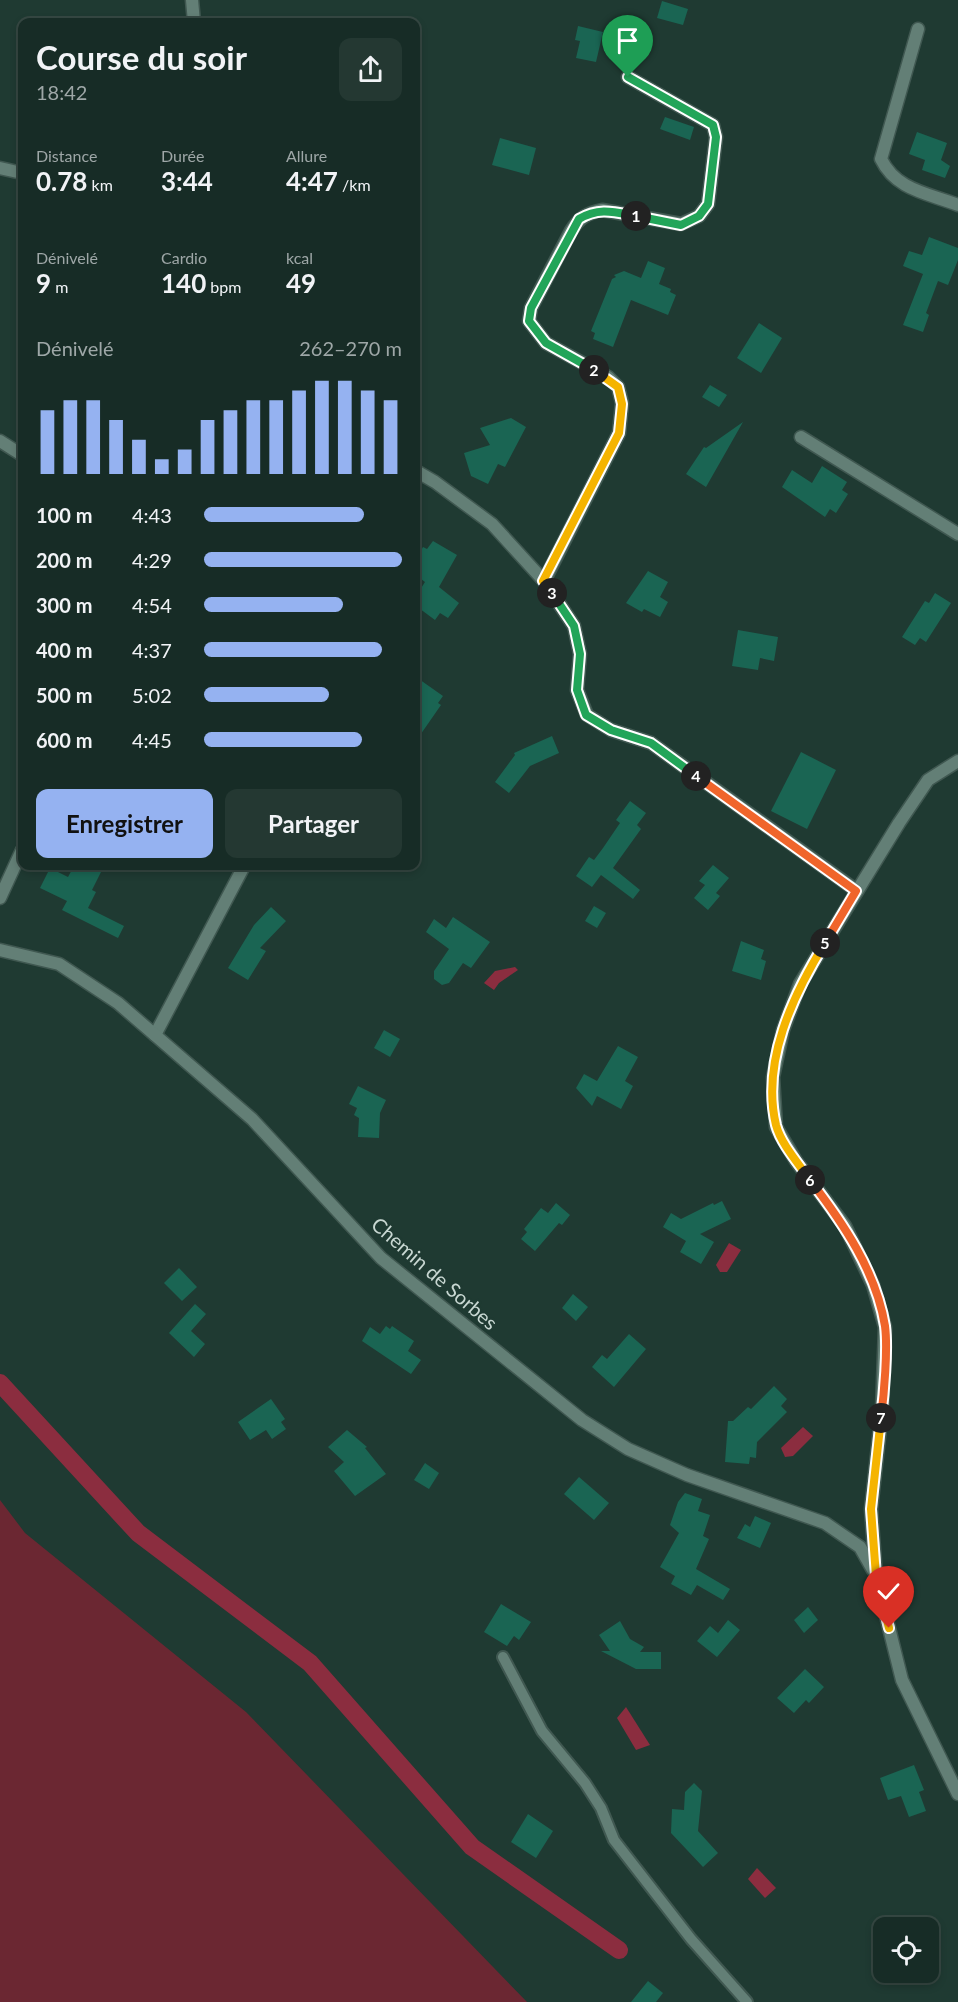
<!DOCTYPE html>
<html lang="fr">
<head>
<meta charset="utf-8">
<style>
  :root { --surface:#172c26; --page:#243832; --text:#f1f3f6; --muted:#9ea7a7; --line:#364843; --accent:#95b2f1 }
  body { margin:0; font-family:Lato,sans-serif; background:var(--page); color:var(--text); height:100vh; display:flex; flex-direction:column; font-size:22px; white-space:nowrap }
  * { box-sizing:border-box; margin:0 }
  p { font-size:20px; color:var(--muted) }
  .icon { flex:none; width:33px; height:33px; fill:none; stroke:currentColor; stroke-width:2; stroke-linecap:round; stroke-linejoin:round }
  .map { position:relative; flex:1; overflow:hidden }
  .drawer { position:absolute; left:18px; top:18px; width:402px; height:852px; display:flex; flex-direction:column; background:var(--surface); border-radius:12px; box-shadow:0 3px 9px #0003,0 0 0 2px var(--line) }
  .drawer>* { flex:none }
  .controls { position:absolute; left:873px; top:1917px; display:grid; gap:12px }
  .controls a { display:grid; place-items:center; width:66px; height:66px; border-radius:12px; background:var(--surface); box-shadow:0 3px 9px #0003,0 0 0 2px var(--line); font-size:30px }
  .pin { position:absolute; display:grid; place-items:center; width:51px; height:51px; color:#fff; margin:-62px -26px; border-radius:50% 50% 50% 0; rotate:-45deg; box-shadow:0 0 6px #0007 }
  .pin .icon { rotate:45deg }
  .km { position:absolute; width:30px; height:30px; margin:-15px; border-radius:50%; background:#222; color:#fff; font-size:16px; line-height:30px; text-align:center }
  .round { display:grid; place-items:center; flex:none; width:63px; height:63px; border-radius:12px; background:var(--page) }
  .overview { display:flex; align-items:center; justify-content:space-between; height:102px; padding:0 18px }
  h1 { font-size:33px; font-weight:700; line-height:45px }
  .figures { display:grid; grid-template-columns:repeat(3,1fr); gap:9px; height:102px; padding:6px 18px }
  .figures div { display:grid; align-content:center }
  .figures b { font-size:26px; font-weight:700 }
  .figures small { font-size:16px; font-weight:400 }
  .figures p { font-size:16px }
  .chart { height:168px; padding:12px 18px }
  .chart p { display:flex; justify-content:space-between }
  .chart svg { width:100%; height:108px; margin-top:6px; stroke:var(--accent); stroke-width:6 }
  .cta { display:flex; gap:12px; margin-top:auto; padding:12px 18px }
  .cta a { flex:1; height:69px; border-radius:12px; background:var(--accent); color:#111; font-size:24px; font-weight:700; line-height:69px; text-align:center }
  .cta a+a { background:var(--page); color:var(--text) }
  ul { padding:0 18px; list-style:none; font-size:20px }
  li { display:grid; grid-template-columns:96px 72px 1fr; align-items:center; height:45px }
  li i { height:15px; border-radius:8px; background:var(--accent) }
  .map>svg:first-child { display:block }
  .green { fill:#6b2732 }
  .water { fill:#8b2d3f }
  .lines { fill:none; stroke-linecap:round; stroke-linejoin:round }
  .canal { stroke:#8b2d3f; stroke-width:18 }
  .building { fill:#1a6553 }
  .service-casing { stroke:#405851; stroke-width:14 }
  .minor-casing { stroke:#405851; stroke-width:15 }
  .tertiary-casing { stroke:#405851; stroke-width:15 }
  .service { stroke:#637f76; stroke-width:10 }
  .minor { stroke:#637f76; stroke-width:12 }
  .tertiary { stroke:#637f76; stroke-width:12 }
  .split-1-casing { stroke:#fff; stroke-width:12 }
  .split-2-casing { stroke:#fff; stroke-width:12 }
  .split-3-casing { stroke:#fff; stroke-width:12 }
  .split-4-casing { stroke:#fff; stroke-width:12 }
  .split-5-casing { stroke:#fff; stroke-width:12 }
  .split-6-casing { stroke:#fff; stroke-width:12 }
  .split-7-casing { stroke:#fff; stroke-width:12 }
  .split-8-casing { stroke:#fff; stroke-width:12 }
  .split-1 { stroke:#22a559; stroke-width:8 }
  .split-2 { stroke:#22a559; stroke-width:8 }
  .split-3 { stroke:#f5b400; stroke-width:8 }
  .split-4 { stroke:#22a559; stroke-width:8 }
  .split-5 { stroke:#f0652b; stroke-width:8 }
  .split-6 { stroke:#f5b400; stroke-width:8 }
  .split-7 { stroke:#f0652b; stroke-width:8 }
  .split-8 { stroke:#f5b400; stroke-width:8 }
  .labels { text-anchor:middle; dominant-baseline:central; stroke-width:4.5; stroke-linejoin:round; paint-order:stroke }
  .street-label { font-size:20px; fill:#c8d7d2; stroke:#1f3a32 }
</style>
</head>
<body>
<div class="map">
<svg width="958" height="2002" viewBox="0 0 958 2002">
  <rect width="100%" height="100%" fill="#1f3a32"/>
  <path class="green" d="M0 1500 25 1533 246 1712 527 2002H0Z"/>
  <g class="water">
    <path d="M515 967 518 970 499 983 494 990 484 983 495 971Z"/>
    <path d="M729 1243 741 1250 727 1272H720L716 1265Z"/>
    <path d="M803 1427 813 1436 793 1456 785 1457 781 1448Z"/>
    <path d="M626 1707 650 1745 636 1750 617 1718Z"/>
    <path d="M757 1868 776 1888 765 1898 748 1879Z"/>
  </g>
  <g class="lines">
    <path class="canal" d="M0 1383 138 1533 310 1663 472 1847 619 1950"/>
  </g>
  <g class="building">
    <path d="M662 1 688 9 683 25 657 18Z"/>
    <path d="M578 26 603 32 596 62 576 58 580 41 575 40Z"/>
    <path d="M665 117 694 127 690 140 660 129Z"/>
    <path d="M917 132 947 143 941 160 950 166 945 178 922 170 925 160 909 154Z"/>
    <path d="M500 138 536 148 529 175 492 165Z"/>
    <path d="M929 237 958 248V260L948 285 938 281 926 313 929 315 923 332 903 325 923 274 903 266 909 251 922 255Z"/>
    <path d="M648 261 665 268 659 284 671 289 670 292 676 295 668 315 631 300 613 347 593 339 595 333 591 331 612 279 616 277 614 275 624 271 641 278Z"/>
    <path d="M759 323 782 338 761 373 737 358Z"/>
    <path d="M710 385 727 395 719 407 702 397Z"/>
    <path d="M511 418 526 427 505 467 498 464 488 484 471 476 464 453 490 445 480 428Z"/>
    <path d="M743 422 706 487 686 474 704 447 706 448Z"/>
    <path d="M822 466 847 482 842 490 848 494 836 513 830 509 825 517 782 487 792 470 812 483Z"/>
    <path d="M433 541 457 555 439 587 459 603 448 618 440 613 435 620 416 606V596L425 582 416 575 421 562 416 559 423 547 427 549Z"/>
    <path d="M648 571 668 582 660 597 668 602 660 617 644 609 642 612 626 603Z"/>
    <path d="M935 593 951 603 926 642 920 638 915 645 902 637 925 601 929 603Z"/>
    <path d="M738 630 778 637 774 661 760 658 758 670 732 666Z"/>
    <path d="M416 677 443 696 438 703 441 705 416 741Z"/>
    <path d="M552 736 559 753 530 766 509 793 495 782 515 755 514 753Z"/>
    <path d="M801 752 836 770 807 829 771 811Z"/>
    <path d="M630 801 646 813 637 825 641 829 613 868 640 890 633 899 601 875 592 887 576 876 589 857 594 860 603 848 620 823 616 820Z"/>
    <path d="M713 865 729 878 716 893 720 896 708 910 694 898 705 885 699 881Z"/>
    <path d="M74 866H104L92 890 96 892 88 908 124 926 118 938 62 910 67 901 40 888 50 868 68 877Z"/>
    <path d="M594 906 606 913 597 928 585 921Z"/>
    <path d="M271 907 286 921 260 948 266 951 248 980 228 968 254 925Z"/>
    <path d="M453 917 490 942 471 968 463 963 449 983 442 985 434 979V971L449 949 426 932 434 919 446 928Z"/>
    <path d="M741 941 764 950 761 959 766 961 761 980 732 971Z"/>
    <path d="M384 1030 400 1039 390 1057 374 1048Z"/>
    <path d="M618 1046 638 1057 625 1081 633 1086 621 1109 597 1096 592 1106 576 1088 584 1074 597 1081Z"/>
    <path d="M358 1086 386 1100 380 1113 379 1138 358 1137 359 1118 354 1115 357 1108 349 1104Z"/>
    <path d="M722 1201 731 1219 700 1234 714 1242 701 1264 680 1252 686 1241 663 1227 671 1213 681 1219 713 1203 714 1205Z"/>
    <path d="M556 1203 570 1215 562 1225 559 1223 535 1251 521 1239 527 1232 524 1229 541 1208 548 1213Z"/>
    <path d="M179 1268 197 1287 182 1301 164 1283Z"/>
    <path d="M573 1294 588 1307 576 1321 562 1308Z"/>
    <path d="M195 1304 206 1314 191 1331 205 1344 194 1357 169 1333Z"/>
    <path d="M386 1326 390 1329 392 1326 414 1341 408 1351 421 1360 411 1374 362 1341 370 1327 380 1334Z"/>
    <path d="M629 1334 646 1349 614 1387 592 1367 602 1355 607 1359Z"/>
    <path d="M774 1386 787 1399 781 1406 787 1412 757 1442 756 1458 750 1457 749 1464 725 1462 728 1421H733L748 1407 751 1409Z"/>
    <path d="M271 1399 285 1419 281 1422 286 1429 272 1439 266 1430 250 1440 238 1422Z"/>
    <path d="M347 1430 367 1447 365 1448 386 1474 355 1496 334 1471 344 1462 328 1447Z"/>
    <path d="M425 1463 439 1473 429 1489 414 1480Z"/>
    <path d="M579 1477 609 1503 594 1520 564 1494Z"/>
    <path d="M685 1493 702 1499 698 1511 710 1515 703 1536 709 1539 696 1569 730 1589 723 1600 697 1585 691 1595 671 1584 675 1576 660 1567 679 1533 670 1525 678 1502Z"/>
    <path d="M755 1516 771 1523 760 1548 737 1538 745 1524 750 1527Z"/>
    <path d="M501 1604 531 1622 519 1640 514 1636 507 1646 484 1632Z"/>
    <path d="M808 1607 818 1620 804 1633 794 1620Z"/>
    <path d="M728 1620 740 1630 717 1657 697 1641 710 1626 718 1633Z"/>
    <path d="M620 1621 630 1639 644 1647 640 1652H661V1669H636L601 1651H610L599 1635Z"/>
    <path d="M805 1669 824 1687 809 1703 806 1700 794 1713 777 1698Z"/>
    <path d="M914 1765 924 1790 919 1792 926 1811 909 1817 901 1796 888 1800 880 1778Z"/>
    <path d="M694 1783 702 1791 698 1831 718 1853 703 1867 671 1833 672 1809 684 1810 685 1792Z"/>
    <path d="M528 1814 553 1831 536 1858 511 1842Z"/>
    <path d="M648 1981 663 1993 656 2002H631Z"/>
  </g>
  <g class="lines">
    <g class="service-casing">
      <path id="service" d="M503 1657 542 1731 585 1783 601 1808 614 1840 691 1939 747 2002"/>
    </g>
    <g class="minor-casing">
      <g id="minor">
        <path d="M192 0 194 22"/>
        <path d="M918 29 881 159C896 190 927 193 958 205"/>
        <path d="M0 168 22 173"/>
        <path d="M801 437 958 534"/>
        <path d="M0 441 22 455"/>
        <path d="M416 471 435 482 492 524 544 581 574 626 580 654 577 690 587 715 611 730 651 743 857 891"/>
        <path d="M544 581 619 433 622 403 618 387 608 377 546 343 529 321 531 308 571 231C579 218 587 213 602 210L681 224 699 216 708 204 716 137 713 125 628 77"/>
        <path d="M0 898 22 850"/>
        <path d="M155 1035 244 866"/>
      </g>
    </g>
    <g class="tertiary-casing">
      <g id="tertiary">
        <path d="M958 761 928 780 899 823 800 984 783 1030 773 1077 776 1127 796 1161 845 1226 873 1285 885 1327 882 1410 871 1509 876 1576 902 1680 958 1794"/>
        <path d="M0 950 59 964 118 1003 252 1119 381 1258 582 1420 628 1449 687 1475 825 1523 860 1547 873 1570"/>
      </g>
    </g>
    <use href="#service" class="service"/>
    <use href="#minor" class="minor"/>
    <use href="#tertiary" class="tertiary"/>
  </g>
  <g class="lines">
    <g class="split-1-casing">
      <path id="split-1" d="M628 77 713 125 716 137 708 204 699 216 681 225 636 216"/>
    </g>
    <g class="split-2-casing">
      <path id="split-2" d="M594 370 546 343 529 321 531 308 579 219C599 207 614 212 636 216"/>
    </g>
    <g class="split-3-casing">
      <path id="split-3" d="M552 593 543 581 619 433 622 404 618 387 594 370"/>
    </g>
    <g class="split-4-casing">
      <path id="split-4" d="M552 593 574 626 580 654 577 690 586 715 611 730 651 743 696 776"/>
    </g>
    <g class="split-5-casing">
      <path id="split-5" d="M696 776 856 891 825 943"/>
    </g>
    <g class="split-6-casing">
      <path id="split-6" d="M810 1180C799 1164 781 1144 776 1125 761 1062 793 995 825 943"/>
    </g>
    <g class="split-7-casing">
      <path id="split-7" d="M810 1180C843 1223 876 1271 885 1326 888 1349 884 1394 881 1418"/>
    </g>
    <g class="split-8-casing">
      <path id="split-8" d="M881 1418 871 1509 876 1576 889 1628"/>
    </g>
    <use href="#split-1" class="split-1"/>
    <use href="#split-2" class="split-2"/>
    <use href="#split-3" class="split-3"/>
    <use href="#split-4" class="split-4"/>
    <use href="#split-5" class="split-5"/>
    <use href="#split-6" class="split-6"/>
    <use href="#split-7" class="split-7"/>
    <use href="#split-8" class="split-8"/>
  </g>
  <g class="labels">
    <g class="street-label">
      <text transform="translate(435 1273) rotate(41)">Chemin de Sorbes</text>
    </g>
  </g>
</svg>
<div class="controls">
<a><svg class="icon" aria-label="locate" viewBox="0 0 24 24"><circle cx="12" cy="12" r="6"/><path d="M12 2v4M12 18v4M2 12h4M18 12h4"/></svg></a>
</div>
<div class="pin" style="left:628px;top:77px;background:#1e9e55"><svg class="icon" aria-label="arrive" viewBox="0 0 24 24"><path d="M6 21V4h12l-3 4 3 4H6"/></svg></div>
<div class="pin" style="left:889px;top:1628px;background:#d93025"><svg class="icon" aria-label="check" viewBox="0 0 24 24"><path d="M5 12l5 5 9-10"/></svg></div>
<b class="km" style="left:636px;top:216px">1</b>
<b class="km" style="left:594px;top:370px">2</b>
<b class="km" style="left:552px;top:593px">3</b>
<b class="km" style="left:696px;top:776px">4</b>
<b class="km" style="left:825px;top:943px">5</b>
<b class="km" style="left:810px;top:1180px">6</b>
<b class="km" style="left:881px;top:1418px">7</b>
<section class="drawer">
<div class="overview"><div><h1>Course du soir</h1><p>18:42</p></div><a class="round"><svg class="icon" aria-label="share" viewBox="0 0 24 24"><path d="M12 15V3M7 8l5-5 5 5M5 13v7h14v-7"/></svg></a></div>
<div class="figures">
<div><p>Distance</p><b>0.78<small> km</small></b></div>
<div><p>Durée</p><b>3:44</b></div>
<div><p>Allure</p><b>4:47<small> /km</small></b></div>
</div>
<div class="figures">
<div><p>Dénivelé</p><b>9<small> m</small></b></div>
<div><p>Cardio</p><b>140<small> bpm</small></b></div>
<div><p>kcal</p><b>49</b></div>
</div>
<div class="chart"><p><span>Dénivelé</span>262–270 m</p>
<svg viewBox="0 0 160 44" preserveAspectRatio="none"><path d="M5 44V18M15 44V14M25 44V14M35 44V22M45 44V30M55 44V38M65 44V34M75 44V22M85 44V18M95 44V14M105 44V14M115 44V10M125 44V6M135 44V6M145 44V10M155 44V14"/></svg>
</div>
<ul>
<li><b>100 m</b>4:43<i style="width:81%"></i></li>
<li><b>200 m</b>4:29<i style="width:100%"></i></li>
<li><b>300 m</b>4:54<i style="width:70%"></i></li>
<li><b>400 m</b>4:37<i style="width:90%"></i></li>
<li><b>500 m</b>5:02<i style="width:63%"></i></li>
<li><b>600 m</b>4:45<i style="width:80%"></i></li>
</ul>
<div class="cta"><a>Enregistrer</a><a>Partager</a></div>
</section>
</div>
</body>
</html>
